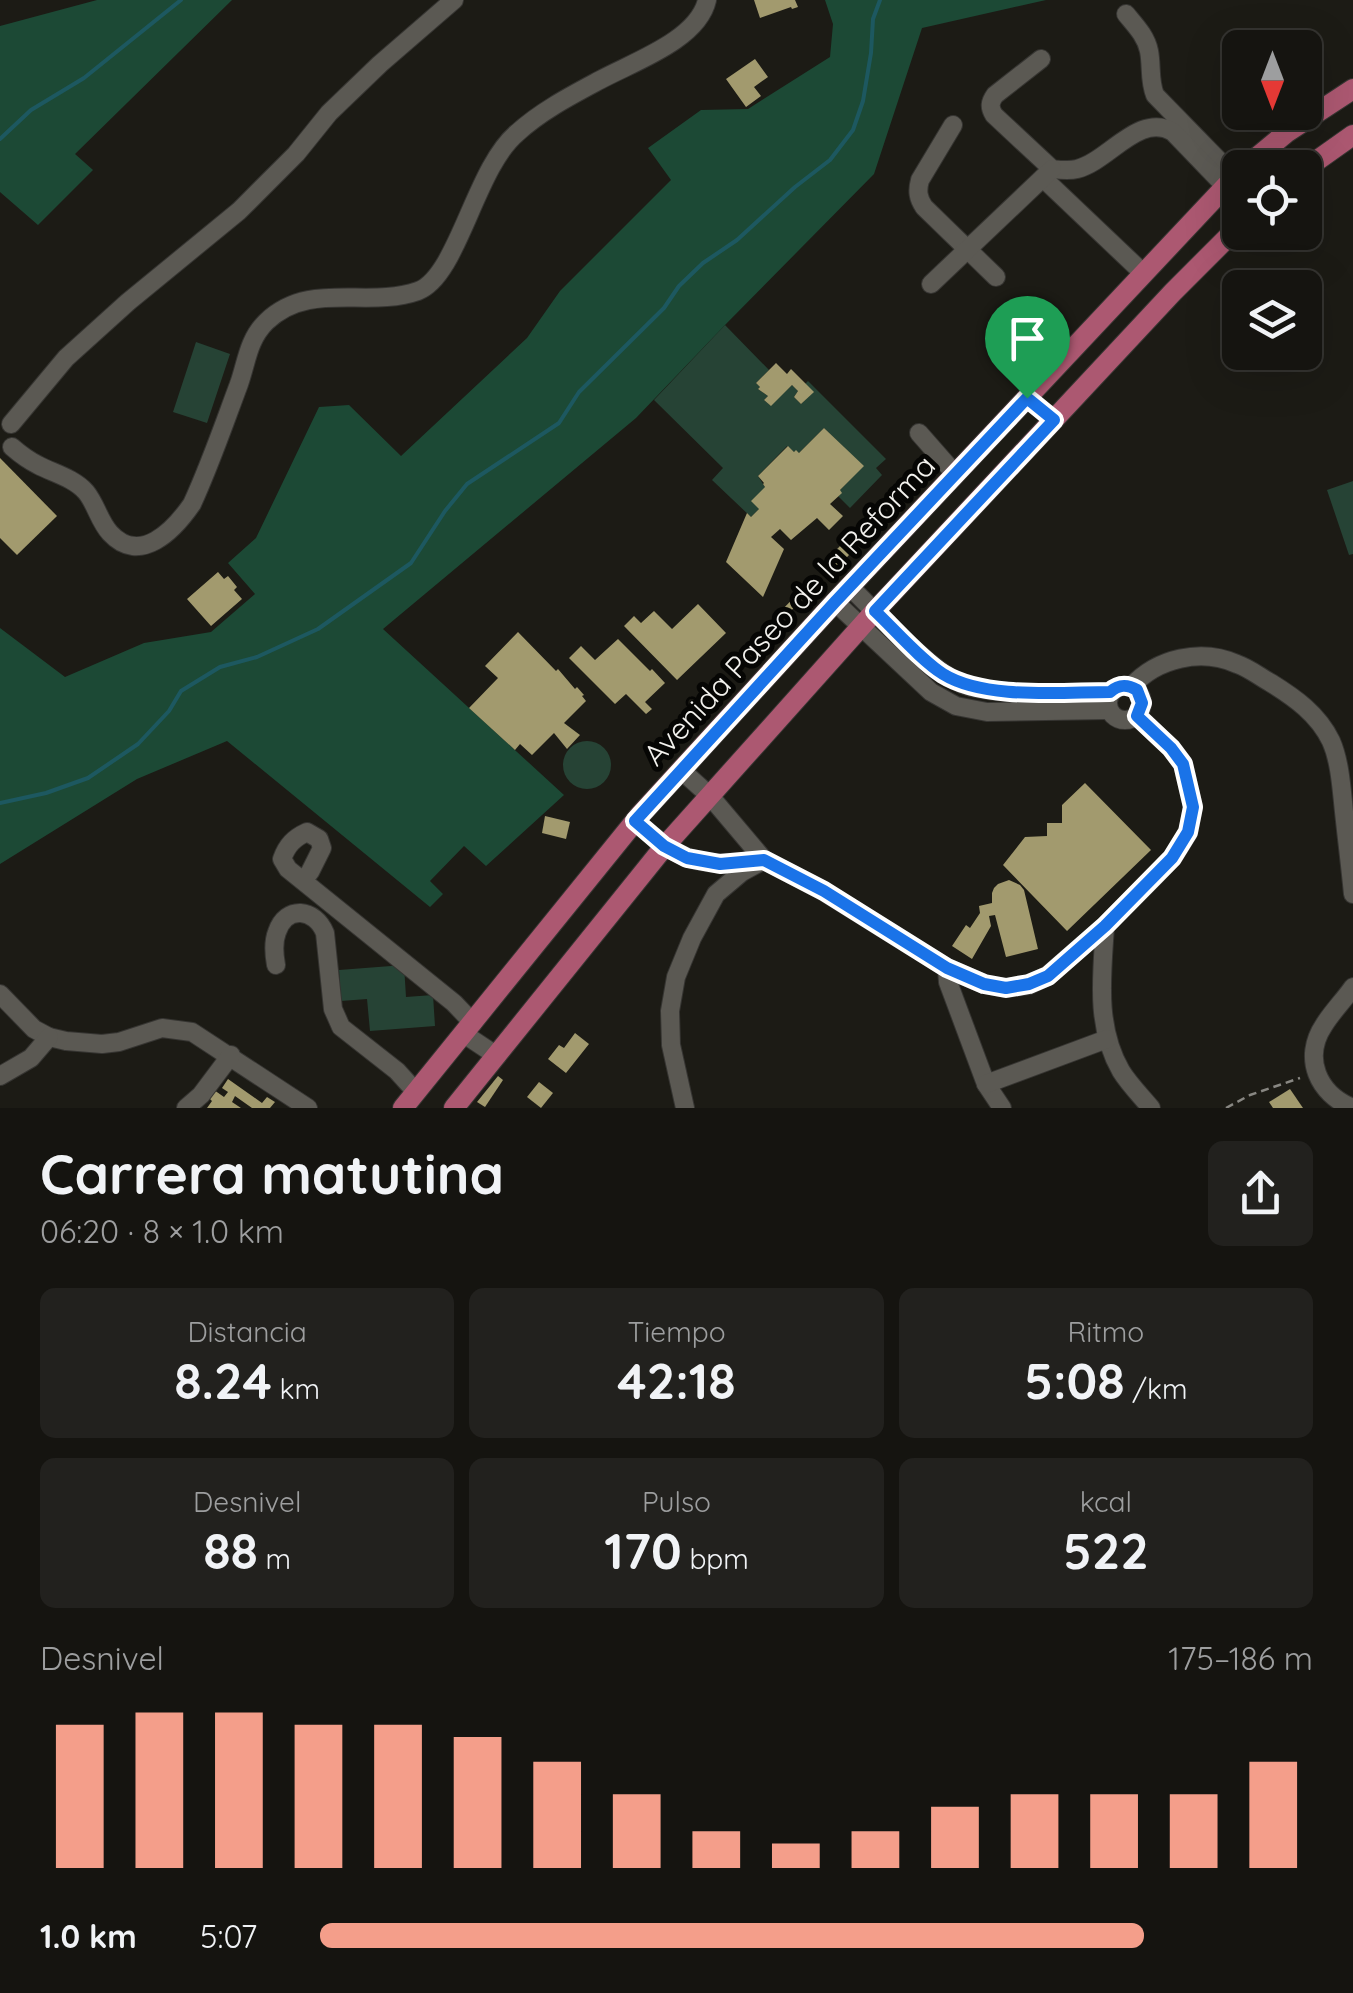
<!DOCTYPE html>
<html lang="es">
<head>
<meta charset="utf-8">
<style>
  :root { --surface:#151410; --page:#22211e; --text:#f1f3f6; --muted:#9d9e9f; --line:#343330; --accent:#f49e8a }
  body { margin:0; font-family:Quicksand,sans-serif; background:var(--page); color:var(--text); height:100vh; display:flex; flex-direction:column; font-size:38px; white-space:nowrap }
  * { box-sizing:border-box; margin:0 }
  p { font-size:32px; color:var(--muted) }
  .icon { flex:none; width:55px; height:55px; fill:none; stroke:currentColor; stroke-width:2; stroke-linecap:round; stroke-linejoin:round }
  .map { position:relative; height:1108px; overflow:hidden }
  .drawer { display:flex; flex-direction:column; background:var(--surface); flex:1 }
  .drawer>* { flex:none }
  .needle { width:65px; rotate:180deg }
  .fabs { position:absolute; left:1222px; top:30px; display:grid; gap:20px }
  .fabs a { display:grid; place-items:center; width:100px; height:100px; border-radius:15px; background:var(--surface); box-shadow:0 10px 40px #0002,0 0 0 2px var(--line); font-size:50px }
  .pin { position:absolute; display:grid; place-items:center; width:85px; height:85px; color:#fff; margin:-102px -42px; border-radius:50% 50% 50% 0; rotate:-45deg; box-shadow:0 0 10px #0007 }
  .pin .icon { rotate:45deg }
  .round { display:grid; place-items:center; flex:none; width:105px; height:105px; border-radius:15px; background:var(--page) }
  .headline { display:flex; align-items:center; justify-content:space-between; height:170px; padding:0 40px }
  h1 { font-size:55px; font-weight:700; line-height:75px }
  .metrics { display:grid; grid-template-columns:repeat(3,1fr); gap:15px; height:170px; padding:10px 40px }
  .metrics div { display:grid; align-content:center; border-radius:15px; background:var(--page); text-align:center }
  .metrics b { font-size:50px; font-weight:700 }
  .metrics small { font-size:28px; font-weight:400 }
  .metrics p { font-size:28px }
  .chart { height:280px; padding:20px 40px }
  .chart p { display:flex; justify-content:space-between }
  .chart svg { width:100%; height:180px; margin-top:10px; stroke:var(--accent); stroke-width:6 }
  ul { padding:0 40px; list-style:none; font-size:32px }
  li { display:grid; grid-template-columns:160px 120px 1fr; align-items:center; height:75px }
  li i { height:25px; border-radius:12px; background:var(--accent) }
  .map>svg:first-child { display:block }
  .green { fill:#264335 }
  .forest { fill:#1c4935 }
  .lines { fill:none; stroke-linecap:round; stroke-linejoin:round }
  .stream { stroke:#1d5860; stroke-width:4 }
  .building { fill:#a29a6e }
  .minor-casing { stroke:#363532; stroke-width:20 }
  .major-casing { stroke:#363532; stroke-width:22 }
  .path { stroke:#888782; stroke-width:2.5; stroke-dasharray:8 5; stroke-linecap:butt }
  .minor { stroke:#5b5953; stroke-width:18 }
  .major { stroke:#ac5871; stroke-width:20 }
  .route-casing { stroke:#fff; stroke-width:20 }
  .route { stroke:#1a73e8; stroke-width:12 }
  .labels { text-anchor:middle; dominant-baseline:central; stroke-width:10; stroke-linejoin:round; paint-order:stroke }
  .street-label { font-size:30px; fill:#f3f2ee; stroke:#060604 }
</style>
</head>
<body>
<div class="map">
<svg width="1353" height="1108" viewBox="0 0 1353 1108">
  <rect width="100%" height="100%" fill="#1c1b15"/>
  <g class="green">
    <path d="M725 325 769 370 756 383 760 387 758 389 768 396 764 400 770 405 792 385 798 391 794 397 801 404 813 392 805 384 808 381 886 459 876 468 882 475 850 508 838 496 840 490 863 466 824 428 799 453 796 451 794 452 787 446 758 476 765 487 759 509 751 517 712 480 723 468 654 400Z"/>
    <path d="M196 342 230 354 207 423 173 412Z"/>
    <path d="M1353 481V554L1349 555 1327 490Z"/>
    <circle cx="587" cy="765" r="24"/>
    <path d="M404 965 406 997 433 995 435 1026 370 1031 367 999 341 1001 339 970Z"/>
  </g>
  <g class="forest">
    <path d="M97 0H232L75 154 93 170 38 225 0 192V26Z"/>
    <path d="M825 0H1046L922 28 874 174 725 325 636 418 383 629 564 795 486 866 464 846 430 881 443 894 430 907 227 741 137 779 0 864V628L65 677 144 643 211 632 255 594 228 563 256 538 319 407 349 405 401 456 527 338 560 291 671 180 648 148 701 110 748 109 830 57 833 24Z"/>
  </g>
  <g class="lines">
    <g class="stream">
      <path d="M0 139 31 110 84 78 181 0"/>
      <path d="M0 803 46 793 88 778 138 744 169 711 181 691 220 667 257 657 318 629 411 563 445 511 467 484 559 423 579 392 664 308 679 286 703 263 737 240 795 187 830 160 853 130 863 101 871 53 873 19 880 0"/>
    </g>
  </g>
  <g class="building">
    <path d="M754 0H795L798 7 792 9 791 7 760 18Z"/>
    <path d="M755 59 768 77 754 87 761 96 746 107 726 79Z"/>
    <path d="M776 363 787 374 791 369 814 392 801 404 794 397 798 391 792 385 771 406 764 400 768 396 758 389 760 387 756 383Z"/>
    <path d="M824 428 864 466 840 490 842 493 830 504 843 516 829 530 817 518 791 540 780 529 771 537 784 549 763 597 726 562 747 513 751 517 759 509 751 501 765 487 763 484 764 483 758 476 788 446 794 452 796 450 799 453Z"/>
    <path d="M0 458 57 516 17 555 0 538Z"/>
    <path d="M840 546 849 555 829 576 820 567Z"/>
    <path d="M218 572 224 579 228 576 237 587 234 590 242 599 211 626 187 599Z"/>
    <path d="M813 578 818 583 784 618 779 613Z"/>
    <path d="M698 604 726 633 677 680 624 626 634 616 641 623 654 611 672 629Z"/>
    <path d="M518 632 556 671 558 669 575 689 577 687 584 695 582 696 586 701 564 723 580 735 567 749 554 733 532 755 520 744 515 750 469 708 498 678 485 666Z"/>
    <path d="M618 639 650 671 652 669 665 683 645 702 652 709 646 714 626 694 615 704 569 658 581 646 595 660Z"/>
    <path d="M1085 783 1151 850 1067 931 1003 865 1025 837 1047 836V823H1062V805Z"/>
    <path d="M545 816 570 822 566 839 542 833Z"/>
    <path d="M1009 880 1020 885 1024 890 1038 949 1006 957 995 915 989 916 991 926 972 959 952 946 966 925 970 928 980 913 979 906 992 903V893L994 888 998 884Z"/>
    <path d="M575 1033 589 1044 566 1073 548 1059 559 1045 564 1048Z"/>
    <path d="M498 1076 503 1080 485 1107 477 1102Z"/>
    <path d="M228 1079 262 1103 267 1097 275 1102 270 1108H252L235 1096 232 1102 241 1108H207L212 1101 209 1098 214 1090 224 1097 228 1092 222 1088Z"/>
    <path d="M539 1082 553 1093 541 1108 527 1097Z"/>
    <path d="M1290 1089 1303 1108H1273L1269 1102Z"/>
  </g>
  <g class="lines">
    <g class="minor-casing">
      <g id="minor">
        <path d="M1126 14C1135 25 1146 36 1149 51 1152 66 1149 80 1155 95L1234 176"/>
        <path d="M1041 59 995 95C990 102 989 107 994 115L1052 169C1061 170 1069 171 1077 169 1109 161 1139 112 1173 132L1224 185"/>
        <path d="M953 125 920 180C917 191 918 198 924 207L996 277"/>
        <path d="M1043 178 1143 273"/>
        <path d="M931 284 1052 169"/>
        <path d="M11 424 66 358 128 302 239 211 296 154 329 113 380 64 454 0"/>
        <path d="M919 433 955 474"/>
        <path d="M12 447C20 454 28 460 38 465 53 473 74 478 86 492 96 504 99 521 110 533 140 566 174 530 192 504 210 465 224 424 239 384 247 361 248 340 266 322 309 280 367 309 418 291 458 276 475 168 517 133 541 111 572 95 600 80 633 62 698 40 707 0"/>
        <path d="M850 587C879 615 927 668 962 684 994 697 1073 692 1110 692"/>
        <path d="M835 602 931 692 956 706 987 712 1108 710"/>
        <circle cx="1125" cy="703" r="17"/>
        <path d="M1131 687C1157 658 1201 648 1237 664 1249 668 1260 677 1271 683 1295 698 1318 714 1331 741 1339 759 1341 782 1343 802 1346 832 1350 863 1353 894"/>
        <path d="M681 770 710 796 764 860 823 891 947 968 984 984 1006 988 1029 985 1047 976 1105 926 1152 879 1173 857 1188 833 1193 807 1183 764 1171 748 1137 716"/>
        <path d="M635 821C681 861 695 867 756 861"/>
        <path d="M310 872 322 848 319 839 307 832C294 838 287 845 282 859L288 869 454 1003 473 1023"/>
        <path d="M1105 926C1102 975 1095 1026 1121 1071 1129 1084 1141 1096 1151 1108"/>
        <path d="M276 965C274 954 273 942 277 932 286 905 315 908 325 933L333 1009 341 1027 397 1071 416 1092"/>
        <path d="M947 968 948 982 986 1084 1002 1108"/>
        <path d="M0 994 34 1029 49 1037 66 1041 102 1044 119 1042 162 1028 192 1032 308 1108"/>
        <path d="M464 1034 497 1056"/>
        <path d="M0 1076 31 1058 49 1037"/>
        <path d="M986 1084 1107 1039"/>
        <path d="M186 1108 201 1095 231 1055"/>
        <path d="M685 1108 671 1045 670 1011 676 977 692 938 716 894 742 872 764 860"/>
        <path d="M1353 1108C1318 1094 1302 1058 1324 1025 1332 1012 1344 1000 1353 987"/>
      </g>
    </g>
    <g class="major-casing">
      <g id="major">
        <path d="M1244 168 1286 133 1353 89"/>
        <path d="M1305 169 1353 135"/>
        <path d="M403 1108 640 815 835 602 1240 171"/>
        <path d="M454 1108 664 847 875 611 1173 292 1240 225"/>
      </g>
    </g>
    <path class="path" d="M1226 1108 1250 1095 1300 1078"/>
    <use href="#minor" class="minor"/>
    <use href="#major" class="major"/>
  </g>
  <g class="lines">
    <g class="route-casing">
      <path id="route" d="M1027 398 1054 420 875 611C895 630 921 660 943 674 985 700 1062 692 1110 692 1119 684 1127 684 1137 690L1142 703 1137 716 1171 748 1183 764 1193 807 1188 832 1172 858 1105 926 1048 976 1029 984 1006 988 984 984 947 968 824 891 764 860 720 864 687 858 664 846 635 821 835 602Z"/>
    </g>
    <use href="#route" class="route"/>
  </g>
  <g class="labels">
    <g class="street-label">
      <text transform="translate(789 610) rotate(-47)">Avenida Paseo de la Reforma</text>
    </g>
  </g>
</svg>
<div class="fabs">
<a><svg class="needle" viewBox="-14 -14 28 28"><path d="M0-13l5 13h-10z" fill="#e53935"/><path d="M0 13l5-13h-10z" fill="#9d9e9f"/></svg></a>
<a><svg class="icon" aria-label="locate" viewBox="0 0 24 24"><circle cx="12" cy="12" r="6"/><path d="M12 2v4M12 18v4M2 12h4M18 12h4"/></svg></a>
<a><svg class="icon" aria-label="layers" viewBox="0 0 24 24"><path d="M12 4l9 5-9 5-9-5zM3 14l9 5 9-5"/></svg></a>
</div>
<div class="pin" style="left:1027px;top:398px;background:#1e9e55"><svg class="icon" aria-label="arrive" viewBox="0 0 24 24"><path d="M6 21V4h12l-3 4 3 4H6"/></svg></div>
</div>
<section class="drawer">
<div class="headline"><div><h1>Carrera matutina</h1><p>06:20 · 8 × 1.0 km</p></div><a class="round"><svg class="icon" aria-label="share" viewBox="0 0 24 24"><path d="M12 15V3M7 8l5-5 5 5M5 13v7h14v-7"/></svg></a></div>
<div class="metrics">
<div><p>Distancia</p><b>8.24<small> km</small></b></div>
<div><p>Tiempo</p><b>42:18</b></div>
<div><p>Ritmo</p><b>5:08<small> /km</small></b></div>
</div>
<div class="metrics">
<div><p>Desnivel</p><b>88<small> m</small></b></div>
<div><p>Pulso</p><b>170<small> bpm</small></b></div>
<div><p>kcal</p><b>522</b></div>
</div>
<div class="chart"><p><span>Desnivel</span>175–186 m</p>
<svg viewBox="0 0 160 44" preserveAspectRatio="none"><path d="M5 44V9M15 44V6M25 44V6M35 44V9M45 44V9M55 44V12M65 44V18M75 44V26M85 44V35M95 44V38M105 44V35M115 44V29M125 44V26M135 44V26M145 44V26M155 44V18"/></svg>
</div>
<ul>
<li><b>1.0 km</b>5:07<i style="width:83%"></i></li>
</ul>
</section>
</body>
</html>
